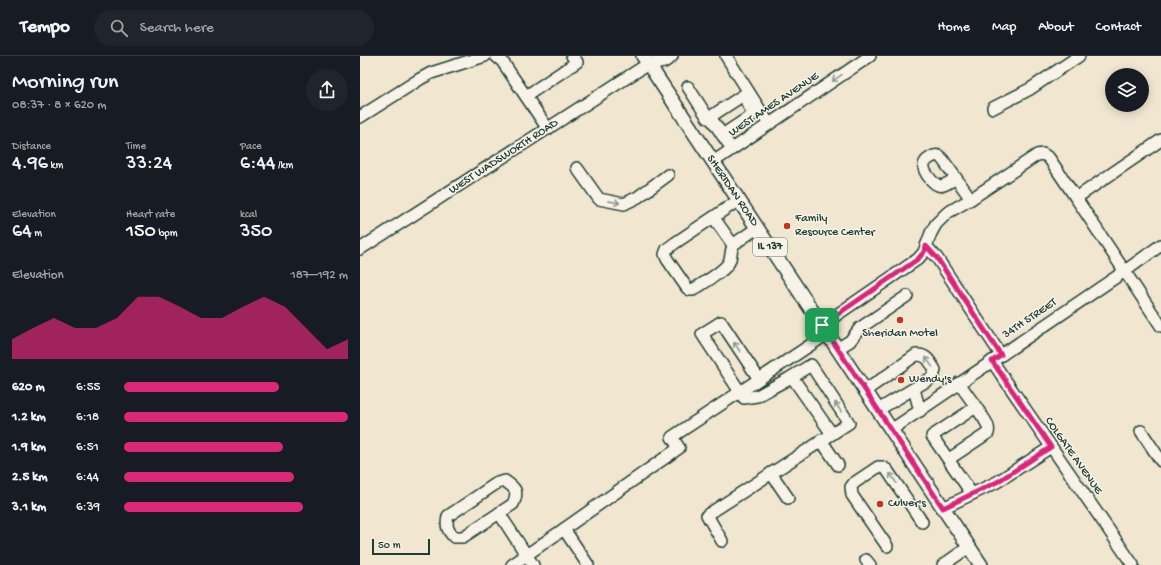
<!DOCTYPE html>
<html lang="en">
<head>
<meta charset="utf-8">
<style>
  :root { --surface:#171b24; --page:#20242c; --text:#f1f3f6; --muted:#9ea1a6; --line:#363941; --accent:#db2777 }
  body { margin:0; font-family:"Gochi Hand",sans-serif; background:var(--page); color:var(--text); height:100vh; display:flex; flex-direction:column; font-size:15px; white-space:nowrap }
  * { box-sizing:border-box; margin:0 }
  p { font-size:13px; color:var(--muted) }
  .icon { flex:none; width:22px; height:22px; fill:none; stroke:currentColor; stroke-width:2; stroke-linecap:round; stroke-linejoin:round }
  .map { position:relative; flex:1; overflow:hidden }
  .side { display:flex; flex-direction:column; background:var(--surface); width:360px }
  .side>* { flex:none }
  .fabs { position:absolute; left:745px; top:12px; display:grid; gap:8px }
  .fabs a { display:grid; place-items:center; width:44px; height:44px; border-radius:50%; background:var(--surface); box-shadow:0 2px 10px #0003; font-size:20px }
  .scale { position:absolute; left:12px; bottom:10px; width:58px; box-sizing:border-box; padding-left:4px; border:2px solid #1f3d34; border-top:0; font-size:11px; line-height:14px; white-space:nowrap; color:#1f3d34; -webkit-text-stroke:3px #f7f3e8; paint-order:stroke }
  .pin { position:absolute; display:grid; place-items:center; width:34px; height:34px; color:#fff; margin:-17px; border-radius:8px; box-shadow:0 2px 6px #0006 }
  .round { display:grid; place-items:center; flex:none; width:42px; height:42px; border-radius:21px; background:var(--page) }
  .overview { display:flex; align-items:center; justify-content:space-between; height:68px; padding:0 12px }
  h1 { font-size:22px; font-weight:600; line-height:30px }
  .figures { display:grid; grid-template-columns:repeat(3,1fr); gap:6px; height:68px; padding:4px 12px }
  .figures div { display:grid; align-content:center }
  .figures b { font-size:20px; font-weight:600 }
  .figures small { font-size:11px; font-weight:400 }
  .figures p { font-size:11px }
  .chart { height:112px; padding:8px 12px }
  .chart p { display:flex; justify-content:space-between }
  .chart svg { width:100%; height:72px; margin-top:4px; fill:var(--accent); opacity:.7 }
  ul { padding:0 12px; list-style:none; font-size:13px }
  li { display:grid; grid-template-columns:64px 48px 1fr; align-items:center; height:30px }
  li i { height:10px; border-radius:5px; background:var(--accent) }
  header { display:flex; align-items:center; gap:24px; box-sizing:border-box; height:56px; padding:0 20px; background:var(--surface); border-bottom:1px solid var(--line) }
  header strong { font-size:19px }
  nav { display:flex; gap:22px; margin-inline-start:auto; font-size:14px }
  .search { width:280px; height:36px; background:var(--page); display:flex; align-items:center; gap:10px; box-sizing:border-box; padding:0 14px; border-radius:22px; color:var(--muted); font-size:15px }
  main { display:flex; flex:1; min-height:0 }
  .map>svg:first-child { display:block }
  .lines { fill:none; stroke-linecap:round; stroke-linejoin:round }
  .minor-casing { stroke:#1f3d34; stroke-width:14 }
  .major-casing { stroke:#1f3d34; stroke-width:16 }
  .minor { stroke:#f7f3e8; stroke-width:11 }
  .major { stroke:#f7f3e8; stroke-width:13 }
  .oneway { stroke:#8b988e }
  .route-casing { stroke:#fff; stroke-width:8 }
  .route { stroke:#db2777; stroke-width:5 }
  .poi-dot { fill:#c8321e; stroke:#f7f3e8; stroke-width:1.5 }
  .labels { text-anchor:middle; dominant-baseline:central; stroke-width:3; stroke-linejoin:round; paint-order:stroke }
  .shield { fill:#f7f3e8; stroke:#60746a; stroke-width:1 }
  .shield-label { font-size:11px; font-weight:bold; fill:#1f3d34 }
  .street-label { font-size:12px; fill:#1f3d34; stroke:#f7f3e8 }
  .poi-label { font-size:12px; fill:#1f3d34; stroke:#f7f3e8; text-anchor:start }
</style>
</head>
<body>
<header>
<strong>Tempo</strong>
<div class="search"><svg class="icon" aria-label="search" viewBox="0 0 24 24"><circle cx="10" cy="10" r="6"/><path d="M15 15l6 6"/></svg>Search here</div>
<nav><a>Home</a><a>Map</a><a>About</a><a>Contact</a></nav>
</header>
<main>
<section class="side">
<div class="overview"><div><h1>Morning run</h1><p>08:37 · 8 × 620 m</p></div><a class="round"><svg class="icon" aria-label="share" viewBox="0 0 24 24"><path d="M12 15V3M7 8l5-5 5 5M5 13v7h14v-7"/></svg></a></div>
<div class="figures">
<div><p>Distance</p><b>4.96<small> km</small></b></div>
<div><p>Time</p><b>33:24</b></div>
<div><p>Pace</p><b>6:44<small> /km</small></b></div>
</div>
<div class="figures">
<div><p>Elevation</p><b>64<small> m</small></b></div>
<div><p>Heart rate</p><b>150<small> bpm</small></b></div>
<div><p>kcal</p><b>350</b></div>
</div>
<div class="chart"><p><span>Elevation</span>187–192 m</p>
<svg viewBox="0 0 160 44" preserveAspectRatio="none"><path d="M0 44V32L10 25L20 19L30 25L40 25L50 19L60 6L70 6L80 12L90 19L100 19L110 12L120 6L130 12L140 25L150 38L160 32V44z"/></svg>
</div>
<ul>
<li><b>620 m</b>6:55<i style="width:69%"></i></li>
<li><b>1.2 km</b>6:18<i style="width:100%"></i></li>
<li><b>1.9 km</b>6:51<i style="width:71%"></i></li>
<li><b>2.5 km</b>6:44<i style="width:76%"></i></li>
<li><b>3.1 km</b>6:39<i style="width:80%"></i></li>
</ul>
</section>
<div class="map">
<svg width="801" height="509" viewBox="0 0 801 509">
  <rect width="100%" height="100%" fill="#f1e7d0"/>
  <filter id="ink" filterUnits="userSpaceOnUse"><feTurbulence type="fractalNoise" baseFrequency=".025" numOctaves="2"/><feDisplacementMap in="SourceGraphic" scale="8" xChannelSelector="R" yChannelSelector="G"/><feConvolveMatrix kernelMatrix="1 2 1 2 8 2 1 2 1" color-interpolation-filters="sRGB"/></filter>
  <g filter="url(#ink)">
    <g class="lines">
      <g class="minor-casing">
        <g id="minor">
          <path d="M136 0 142 5 188 73"/>
          <path d="M366 0 409 68"/>
          <path d="M328 31 348 62"/>
          <path d="M166 40 217 6 212 0"/>
          <path d="M633 52 670 33 719 0"/>
          <path d="M0 61 60 23 71 17 125 0"/>
          <path d="M362 79 394 58 387 47"/>
          <path d="M801 84 716 142 801 270"/>
          <path d="M372 93 350 61 388 36"/>
          <path d="M353 106 510 0"/>
          <path d="M217 112 239 143 264 148 278 141 308 119"/>
          <path d="M596 122C583 131 578 134 568 120 566 117 563 113 564 109 565 104 574 98 579 100 580 100 582 103 583 104L611 143"/>
          <path d="M379 144 315 187 307 193 305 198 307 203 327 232 330 234H333C343 227 364 216 369 206 372 200 370 194 374 188L397 172"/>
          <path d="M354 162 373 189"/>
          <path d="M566 190 577 202 641 299"/>
          <path d="M0 193 288 8"/>
          <path d="M462 269 558 203 564 196 571 177 576 168 587 157 611 143 677 99 683 98 689 102 716 142"/>
          <path d="M477 293 490 285 500 272 547 240"/>
          <path d="M632 305 773 509"/>
          <path d="M432 321 472 378"/>
          <path d="M599 327 616 351"/>
          <path d="M554 333 560 355"/>
          <path d="M505 335 556 299C567 298 570 306 575 314L573 321 518 354"/>
          <path d="M531 374 765 215 801 189"/>
          <path d="M781 375 801 405"/>
          <path d="M461 384 478 409"/>
          <path d="M589 403 628 377C631 369 620 358 616 351L572 380 612 438"/>
          <path d="M411 417 428 442"/>
          <path d="M145 425C155 432 159 435 153 448L103 481H94C87 474 86 470 88 460L137 427Z"/>
          <path d="M583 452 637 426 691 391"/>
          <path d="M139 457 173 509"/>
          <path d="M204 473 228 509"/>
          <path d="M362 485 347 459 489 367 451 309 428 323 397 340 384 342 342 278 361 266 399 323"/>
          <path d="M527 490 492 439 491 431 494 427 518 411H522L527 414 562 466"/>
          <path d="M506 504 510 509"/>
          <path d="M152 509 204 473 319 392 312 381 467 278"/>
          <path d="M583 509 609 491"/>
        </g>
      </g>
      <g class="major-casing">
        <g id="major">
          <path d="M283 0 621 509"/>
          <path d="M288 8 304 5 311 0"/>
        </g>
      </g>
      <use href="#minor" class="minor"/>
      <use href="#major" class="major"/>
    </g>
    <defs><path id="oneway-shaft" d="M-6 0H5M1.5-3L5.5 0L1.5 3" fill="none" stroke-width="1.6" stroke-linecap="round" stroke-linejoin="round"/></defs>
    <g class="oneway">
      <use href="#oneway-shaft" transform="translate(477 22) rotate(146)"/>
      <use href="#oneway-shaft" transform="translate(254 146) rotate(11)"/>
      <use href="#oneway-shaft" transform="translate(377 291) rotate(-124)"/>
      <use href="#oneway-shaft" transform="translate(569 306) rotate(-125)"/>
      <use href="#oneway-shaft" transform="translate(478 351) rotate(-123)"/>
      <use href="#oneway-shaft" transform="translate(533 422) rotate(-124)"/>
    </g>
  </g>
  <g class="lines" filter="url(#ink)">
    <g class="route-casing">
      <path id="route" d="M566 190 577 202 641 299 632 305 691 391 637 426 583 452 462 269 558 203 564 196Z"/>
    </g>
    <use href="#route" class="route"/>
  </g>
  <g class="poi-dot">
    <circle cx="427" cy="170" r="4"/>
    <circle cx="540" cy="264" r="4"/>
    <circle cx="541" cy="324" r="4"/>
    <circle cx="520" cy="448" r="4"/>
  </g>
  <g class="labels">
    <rect class="shield" x="393" y="182" width="34" height="18" rx="3"/>
    <g class="shield-label">
      <text x="410" y="191">IL 137</text>
    </g>
    <g class="street-label">
      <text transform="translate(414 49) rotate(-34)">WEST AMES AVENUE</text>
      <text transform="translate(144 101) rotate(-33)">WEST WADSWORTH ROAD</text>
      <text transform="translate(372 135) rotate(56)">SHERIDAN ROAD</text>
      <text transform="translate(670 263) rotate(-34)">34TH STREET</text>
      <text transform="translate(713 400) rotate(55)">COLGATE AVENUE</text>
    </g>
    <g class="poi-label">
      <text x="435" y="163">Family<tspan x="435" dy="14">Resource Center</tspan></text>
      <text x="540" y="278" text-anchor="middle">Sheridan Motel</text>
      <text x="549" y="324">Wendy's</text>
      <text x="528" y="448">Culver's</text>
    </g>
  </g>
</svg>
<div class="fabs">
<a><svg class="icon" aria-label="layers" viewBox="0 0 24 24"><path d="M12 4l9 5-9 5-9-5zM3 14l9 5 9-5"/></svg></a>
</div>
<div class="scale">50 m</div>
<div class="pin" style="left:462px;top:269px;background:#1e9e55"><svg class="icon" aria-label="arrive" viewBox="0 0 24 24"><path d="M6 21V4h12l-3 4 3 4H6"/></svg></div>
</div>
</main>
</body>
</html>
